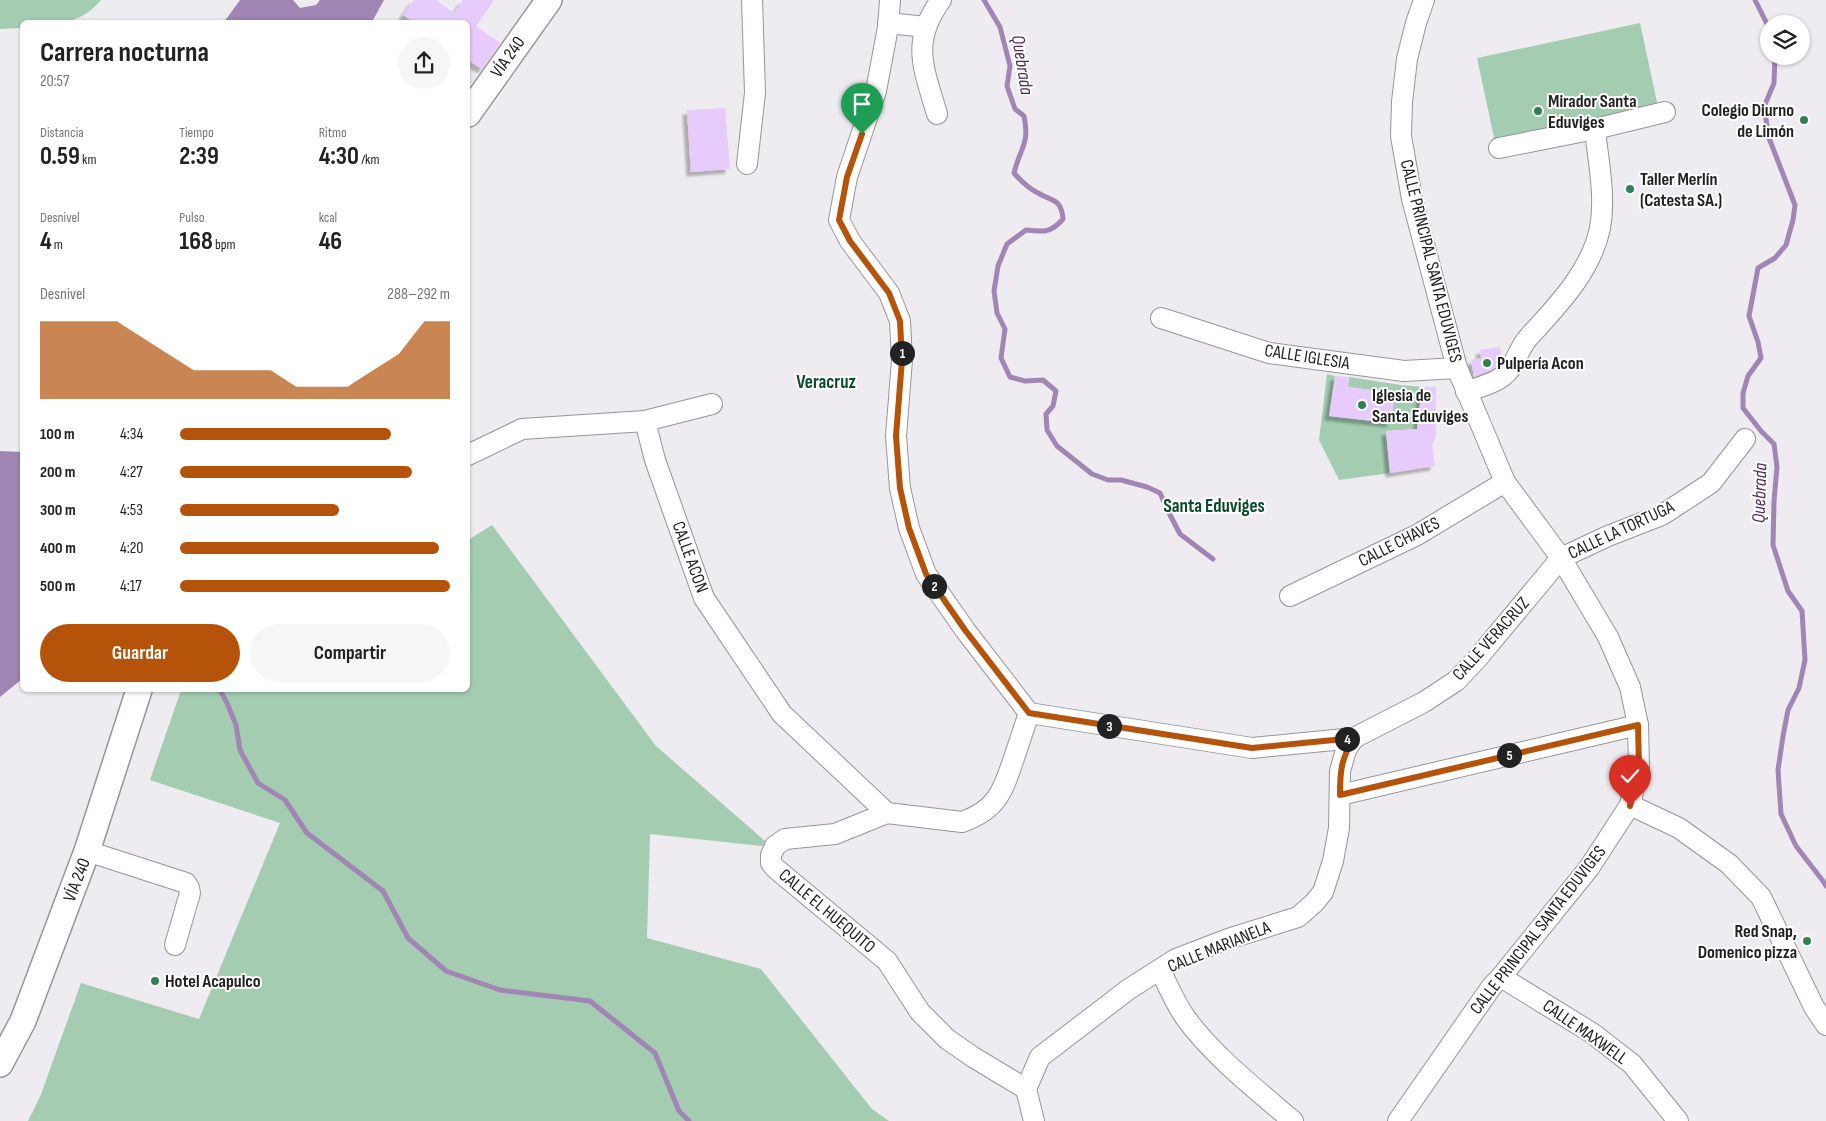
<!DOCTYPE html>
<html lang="es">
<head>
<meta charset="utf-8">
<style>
  :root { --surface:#fff; --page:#f6f6f6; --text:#222; --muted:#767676; --accent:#b45309 }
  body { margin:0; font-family:"Sofia Sans Condensed",sans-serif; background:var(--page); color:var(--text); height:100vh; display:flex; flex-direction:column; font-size:19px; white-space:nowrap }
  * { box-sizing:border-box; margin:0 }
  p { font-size:16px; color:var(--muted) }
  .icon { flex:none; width:28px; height:28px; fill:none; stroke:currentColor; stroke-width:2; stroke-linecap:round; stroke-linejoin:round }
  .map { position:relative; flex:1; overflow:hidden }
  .details { position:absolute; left:20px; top:20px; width:450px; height:672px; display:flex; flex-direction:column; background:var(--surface); border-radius:8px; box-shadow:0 1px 4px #0004 }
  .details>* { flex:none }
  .controls { position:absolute; left:1760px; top:15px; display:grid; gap:10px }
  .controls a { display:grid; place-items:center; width:50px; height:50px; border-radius:50%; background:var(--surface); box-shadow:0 1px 4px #0004; font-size:25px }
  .pin { position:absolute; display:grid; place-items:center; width:42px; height:42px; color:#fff; margin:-51px -21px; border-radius:50% 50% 50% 0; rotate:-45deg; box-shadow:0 0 5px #0007 }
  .pin .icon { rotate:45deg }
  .km { position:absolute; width:25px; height:25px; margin:-12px; border-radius:50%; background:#222; color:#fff; font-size:14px; line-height:25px; text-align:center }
  .round { display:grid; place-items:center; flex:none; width:52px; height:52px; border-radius:26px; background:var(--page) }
  .headline { display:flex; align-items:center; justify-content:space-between; height:85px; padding:0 20px }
  h1 { font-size:28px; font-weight:700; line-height:38px }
  .stats { display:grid; grid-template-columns:repeat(3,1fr); gap:8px; height:85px; padding:5px 20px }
  .stats div { display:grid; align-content:center }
  .stats b { font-size:25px; font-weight:700 }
  .stats small { font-size:14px; font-weight:400 }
  .stats p { font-size:14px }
  .chart { height:140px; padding:10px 20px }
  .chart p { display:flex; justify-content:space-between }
  .chart svg { width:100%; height:90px; margin-top:5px; fill:var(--accent); opacity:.7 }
  .button { display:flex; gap:10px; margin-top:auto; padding:10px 20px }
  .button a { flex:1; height:58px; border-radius:30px; background:var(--accent); color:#fff; font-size:20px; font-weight:700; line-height:58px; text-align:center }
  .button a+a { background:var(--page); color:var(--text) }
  ul { padding:0 20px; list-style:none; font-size:16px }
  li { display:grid; grid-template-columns:80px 60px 1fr; align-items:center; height:38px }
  li i { height:12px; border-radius:6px; background:var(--accent) }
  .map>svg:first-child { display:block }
  .green { fill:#a3ccb1 }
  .water { fill:#a185b4 }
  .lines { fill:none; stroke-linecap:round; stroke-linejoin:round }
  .stream { stroke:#a185b4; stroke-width:5 }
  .building { fill:#e8cbfd; filter:url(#shadow) }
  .minor-casing { stroke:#979599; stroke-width:22 }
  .major-casing { stroke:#979599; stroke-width:28 }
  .minor { stroke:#fff; stroke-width:20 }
  .major { stroke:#fff; stroke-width:25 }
  .route-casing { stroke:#fff; stroke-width:10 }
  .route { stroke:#b45309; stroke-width:6 }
  .poi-dot { fill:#2d8154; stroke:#fff; stroke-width:2 }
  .labels { text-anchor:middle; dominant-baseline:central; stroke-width:4; stroke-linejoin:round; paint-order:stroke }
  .street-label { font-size:18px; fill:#222122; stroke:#fff }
  .poi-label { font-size:18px; font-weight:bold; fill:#222122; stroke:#fff; text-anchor:start }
  .water-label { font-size:19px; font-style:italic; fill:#4f2a65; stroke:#fff }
  .neighbourhood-label { font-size:19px; font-weight:bold; fill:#0a492a; stroke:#fff }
</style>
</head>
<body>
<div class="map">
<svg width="1826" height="1121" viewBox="0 0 1826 1121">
  <defs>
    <filter id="shadow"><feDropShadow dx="-4.5" dy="4.5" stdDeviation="1" flood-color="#0004"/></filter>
  </defs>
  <rect width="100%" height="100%" fill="#eeecf0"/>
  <g class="green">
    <path d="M0 0H101C77 28 56 22 22 22V28L0 29Z"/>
    <path d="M1640 23 1658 107 1495 142 1477 58Z"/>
    <path d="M1327 374 1335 376 1330 416 1391 423 1395 393 1348 387 1349 377 1401 385 1422 387 1417 429 1386 431 1390 473 1339 480 1319 440Z"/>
    <path d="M492 525 656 746 772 847 650 834 647 938 761 969 872 1109 889 1121H28L40 1097 81 983 199 1019 280 823 150 780 181 690H468V540Z"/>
  </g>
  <g class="water">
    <path d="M240 0H293L300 8 316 5 320 0H384L373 20 374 22H224Z"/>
    <path d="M0 451 22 452V679L0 697Z"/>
  </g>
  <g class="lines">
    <g class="stream">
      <path d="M984 0 1000 27 1010 66 1007 86 1015 109 1024 116C1030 144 1020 148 1014 173 1021 181 1028 188 1038 193 1053 202 1061 198 1063 219 1051 233 1044 232 1026 230L1007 244 998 266 994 291 997 313 1005 329 1001 358 1010 377 1025 381 1043 380 1056 391 1053 406 1046 414 1047 430 1057 446 1092 474 1108 480H1121L1147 487 1160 493 1168 511 1180 534 1213 559"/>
      <path d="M1755 0 1769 28"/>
      <path d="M1775 56 1774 83 1764 107 1769 138 1795 205 1793 220 1786 245 1775 258 1758 268 1749 316 1758 342 1761 358 1748 376 1743 393V408L1761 431 1774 444 1777 467 1774 501 1773 545 1788 591 1802 611 1805 660 1799 688 1788 710 1783 736 1778 770 1781 814 1796 846 1823 881 1826 886"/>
      <path d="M220 690 227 703 236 725 240 750 258 783 285 800 307 833 383 891 408 938 446 971 500 990 590 1001 655 1053 679 1111 689 1121"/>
    </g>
  </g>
  <g class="building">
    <path d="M414 0H436L454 13 463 0H494L476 26 500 43 482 69 468 60V22H414L403 15Z"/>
    <path d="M725 108 730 169 691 172 687 110Z"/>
    <path d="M1500 347 1502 359 1500 363 1493 369 1474 377 1471 360 1481 358 1480 350Z"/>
    <path d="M1335 376 1349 377 1348 387 1395 393 1391 423 1329 416Z"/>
    <path d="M1422 387H1436V437L1432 444 1435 466 1390 473 1386 431 1417 429Z"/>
  </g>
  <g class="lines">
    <g class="minor-casing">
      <g id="minor">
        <path d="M890 0 888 27 876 91 847 177 839 220 850 241 889 293 900 321 902 360 896 436 900 488 909 528 926 574 965 630 1029 713 1252 748 1354 738 1424 702 1456 681 1476 660 1561 558 1608 536 1662 515 1711 483 1745 439"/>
        <path d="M888 23 926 27"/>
        <path d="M937 114C924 69 910 42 941 0"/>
        <path d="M1595 129 1665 112"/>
        <path d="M747 164 755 93 752 0"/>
        <path d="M1161 318 1269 353 1404 371 1457 368"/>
        <path d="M1466 392C1484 385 1504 382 1513 364 1518 355 1521 346 1528 338 1557 306 1591 272 1600 228 1606 196 1598 161 1595 129L1499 148"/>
        <path d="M645 421 712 404"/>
        <path d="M468 455 522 429 645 421 655 460 704 598 782 714 887 813"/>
        <path d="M1290 596 1417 535 1505 482"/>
        <path d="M1340 795 1638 725"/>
        <path d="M1630 805 1679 828 1729 864 1761 897 1814 1007 1826 1025"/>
        <path d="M87 851 186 883 189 888 190 893 175 945"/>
        <path d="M1160 970C1168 985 1175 1003 1185 1017 1211 1054 1258 1091 1293 1121"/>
        <path d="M1501 977 1592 1033 1632 1064 1678 1121"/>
        <path d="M1026 1089 973 1057 947 1039 920 1012 887 961 775 868 771 863V855L775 846 785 839 835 834 887 813 962 822C997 810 1003 791 1014 758 1019 743 1024 728 1029 713"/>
        <path d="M1034 1121 1026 1089 1040 1057 1129 989 1176 959 1228 939 1298 917 1314 903 1323 892 1333 861 1339 828 1340 771 1346 750 1354 738"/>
        <path d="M1398 1121 1492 986 1501 977 1589 868 1630 805 1639 766 1638 725 1630 687 1608 637 1561 558 1505 482 1457 368 1412 199 1401 136 1402 102 1407 59 1416 23 1424 0"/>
      </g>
    </g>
    <g class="major-casing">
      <g id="major">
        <path d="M468 114 549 0"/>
        <path d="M0 1064 23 1021 87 851 139 690"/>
      </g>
    </g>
    <use href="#minor" class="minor"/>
    <use href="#major" class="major"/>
  </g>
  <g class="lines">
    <g class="route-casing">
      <path id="route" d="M862 134 847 177 839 220 850 241 889 293 900 321 902 360 896 436 900 488 909 528 926 574 965 630 1029 713 1252 748 1354 738C1341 759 1340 771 1340 795L1638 725 1639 766 1630 806"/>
    </g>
    <use href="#route" class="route"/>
  </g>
  <g class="poi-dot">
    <circle cx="1538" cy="111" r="5"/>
    <circle cx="1804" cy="120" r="5"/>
    <circle cx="1630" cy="189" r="5"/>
    <circle cx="1487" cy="363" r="5"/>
    <circle cx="1362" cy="405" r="5"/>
    <circle cx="1807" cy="941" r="5"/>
    <circle cx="155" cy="981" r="5"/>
  </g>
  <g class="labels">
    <g class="street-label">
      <text transform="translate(508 57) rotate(-55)">VÍA 240</text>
      <text transform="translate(1431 261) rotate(76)">CALLE PRINCIPAL SANTA EDUVIGES</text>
      <text transform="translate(1307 357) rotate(9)">CALLE IGLESIA</text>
      <text transform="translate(1621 530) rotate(-25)">CALLE LA TORTUGA</text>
      <text transform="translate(1399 542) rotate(-27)">CALLE CHAVES</text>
      <text transform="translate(690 557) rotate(70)">CALLE ACON</text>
      <text transform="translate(1491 639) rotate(-48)">CALLE VERACRUZ</text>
      <text transform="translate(77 880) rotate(-69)">VÍA 240</text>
      <text transform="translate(827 911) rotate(40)">CALLE EL HUEQUITO</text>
      <text transform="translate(1538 930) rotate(-52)">CALLE PRINCIPAL SANTA EDUVIGES</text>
      <text transform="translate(1219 947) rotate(-22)">CALLE MARIANELA</text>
      <text transform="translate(1585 1032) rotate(35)">CALLE MAXWELL</text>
    </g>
    <g class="poi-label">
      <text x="1548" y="101">Mirador Santa<tspan x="1548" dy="21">Eduviges</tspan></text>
      <text x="1794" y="110" text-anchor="end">Colegio Diurno<tspan x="1794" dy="21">de Limón</tspan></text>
      <text x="1640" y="179">Taller Merlín<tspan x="1640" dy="21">(Catesta SA.)</tspan></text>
      <text x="1497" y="363">Pulpería Acon</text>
      <text x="1372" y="395">Iglesia de<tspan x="1372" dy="21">Santa Eduviges</tspan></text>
      <text x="1797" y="931" text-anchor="end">Red Snap,<tspan x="1797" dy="21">Domenico pizza</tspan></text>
      <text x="165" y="981">Hotel Acapulco</text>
    </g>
    <g class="water-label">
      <text transform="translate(1022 65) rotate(81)">Quebrada</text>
      <text transform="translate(1760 493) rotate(-88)">Quebrada</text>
    </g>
    <g class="neighbourhood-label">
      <text x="826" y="382">Veracruz</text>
      <text x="1214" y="506">Santa Eduviges</text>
    </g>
  </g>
</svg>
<div class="controls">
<a><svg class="icon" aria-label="layers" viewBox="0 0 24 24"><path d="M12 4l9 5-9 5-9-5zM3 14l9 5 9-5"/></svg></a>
</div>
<div class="pin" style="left:862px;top:134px;background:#1e9e55"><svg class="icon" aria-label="arrive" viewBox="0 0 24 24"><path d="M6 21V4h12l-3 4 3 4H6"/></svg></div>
<div class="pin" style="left:1630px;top:806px;background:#d93025"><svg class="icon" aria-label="check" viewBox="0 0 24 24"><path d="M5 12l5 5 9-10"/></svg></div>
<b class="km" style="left:902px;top:353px">1</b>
<b class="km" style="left:934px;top:586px">2</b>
<b class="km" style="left:1109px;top:726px">3</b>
<b class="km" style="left:1347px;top:739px">4</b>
<b class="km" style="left:1509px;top:755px">5</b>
<section class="details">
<div class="headline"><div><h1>Carrera nocturna</h1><p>20:57</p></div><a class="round"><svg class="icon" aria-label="share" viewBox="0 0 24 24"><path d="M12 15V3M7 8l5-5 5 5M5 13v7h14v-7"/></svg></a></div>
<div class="stats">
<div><p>Distancia</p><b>0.59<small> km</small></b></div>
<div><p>Tiempo</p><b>2:39</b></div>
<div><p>Ritmo</p><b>4:30<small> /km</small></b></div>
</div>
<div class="stats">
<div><p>Desnivel</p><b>4<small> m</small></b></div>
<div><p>Pulso</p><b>168<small> bpm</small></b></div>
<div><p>kcal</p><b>46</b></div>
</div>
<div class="chart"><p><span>Desnivel</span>288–292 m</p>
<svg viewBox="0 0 160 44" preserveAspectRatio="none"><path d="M0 44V6L10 6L20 6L30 6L40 14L50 22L60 30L70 30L80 30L90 30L100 38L110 38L120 38L130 30L140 22L150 6L160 6V44z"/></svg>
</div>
<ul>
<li><b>100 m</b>4:34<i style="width:78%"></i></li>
<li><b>200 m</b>4:27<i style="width:86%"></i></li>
<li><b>300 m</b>4:53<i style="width:59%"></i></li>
<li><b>400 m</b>4:20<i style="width:96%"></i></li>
<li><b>500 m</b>4:17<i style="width:100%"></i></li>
</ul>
<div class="button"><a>Guardar</a><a>Compartir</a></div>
</section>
</div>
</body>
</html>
